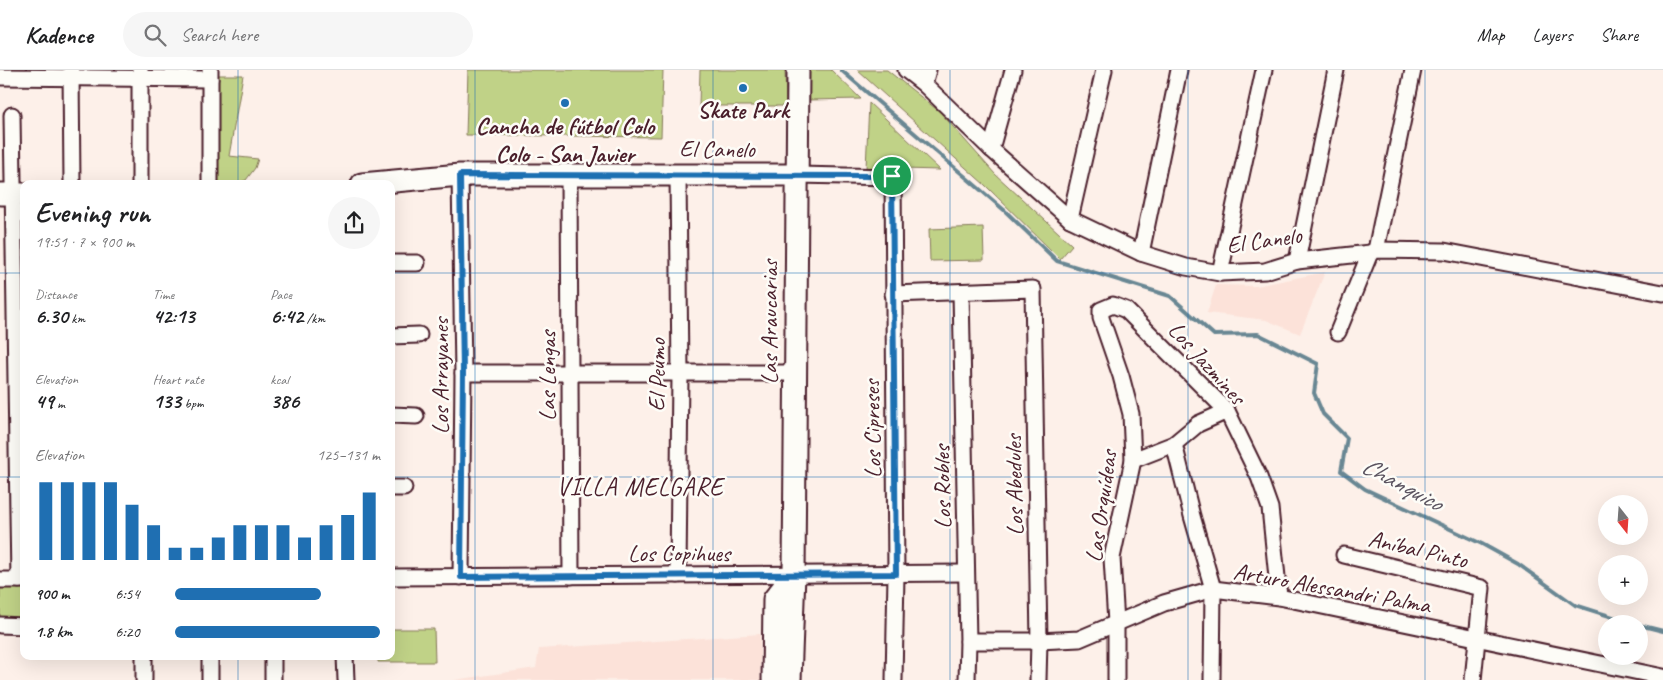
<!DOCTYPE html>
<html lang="en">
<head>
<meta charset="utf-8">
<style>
  :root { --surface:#fff; --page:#f6f6f6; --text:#202124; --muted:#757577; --line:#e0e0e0; --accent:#1f6fb2 }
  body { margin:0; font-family:Caveat,sans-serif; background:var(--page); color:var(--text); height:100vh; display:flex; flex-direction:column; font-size:19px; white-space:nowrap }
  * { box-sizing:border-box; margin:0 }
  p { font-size:16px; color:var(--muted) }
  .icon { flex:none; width:28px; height:28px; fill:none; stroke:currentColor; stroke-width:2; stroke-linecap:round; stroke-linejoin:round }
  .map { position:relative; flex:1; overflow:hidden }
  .side { position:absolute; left:20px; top:110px; width:375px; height:480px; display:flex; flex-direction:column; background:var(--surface); border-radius:10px; box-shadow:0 5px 20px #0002 }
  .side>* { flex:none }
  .needle { width:32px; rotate:163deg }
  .controls { position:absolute; left:1598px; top:425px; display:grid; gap:10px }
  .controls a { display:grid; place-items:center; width:50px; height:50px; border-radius:50%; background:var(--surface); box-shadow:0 5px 20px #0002; font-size:25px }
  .pin { position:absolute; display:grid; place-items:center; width:42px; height:42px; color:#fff; margin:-21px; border:2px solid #fff; border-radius:50%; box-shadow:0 1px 5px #0007 }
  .round { display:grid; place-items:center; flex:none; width:52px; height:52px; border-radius:26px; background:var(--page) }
  .headline { display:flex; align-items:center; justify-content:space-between; height:85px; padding:0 15px }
  h1 { font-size:28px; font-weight:700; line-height:38px }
  .figures { display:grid; grid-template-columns:repeat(3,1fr); gap:8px; height:85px; padding:5px 15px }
  .figures div { display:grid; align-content:center }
  .figures b { font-size:21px; font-weight:700 }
  .figures small { font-size:14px; font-weight:400 }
  .figures p { font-size:14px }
  .chart { height:140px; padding:10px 15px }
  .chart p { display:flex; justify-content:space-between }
  .chart svg { width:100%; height:90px; margin-top:5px; stroke:var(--accent); stroke-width:6 }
  ul { padding:0 15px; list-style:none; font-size:16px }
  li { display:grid; grid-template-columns:80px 60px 1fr; align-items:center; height:38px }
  li i { height:12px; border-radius:6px; background:var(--accent) }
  header { display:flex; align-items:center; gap:30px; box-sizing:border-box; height:70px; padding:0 25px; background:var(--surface); border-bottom:1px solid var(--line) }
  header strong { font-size:24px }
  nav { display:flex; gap:28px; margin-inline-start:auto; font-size:18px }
  .search { width:350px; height:45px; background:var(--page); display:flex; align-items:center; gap:12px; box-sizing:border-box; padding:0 18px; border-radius:28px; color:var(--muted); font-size:19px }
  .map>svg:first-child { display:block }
  .built { fill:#fce2d9 }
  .green { fill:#c0d287; stroke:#857859 }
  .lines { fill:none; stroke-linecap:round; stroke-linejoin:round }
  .stream { stroke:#698793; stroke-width:4 }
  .street-casing { stroke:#4a1f2b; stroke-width:19 }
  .secondary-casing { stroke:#4a1f2b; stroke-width:25 }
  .street { stroke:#fdfcf7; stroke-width:15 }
  .secondary { stroke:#fdfcf7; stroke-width:21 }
  .route-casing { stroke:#fff; stroke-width:10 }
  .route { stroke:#1f6fb2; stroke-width:6 }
  .grid { fill:none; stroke:#1f6fb2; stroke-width:1; stroke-opacity:0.55 }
  .poi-dot { fill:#1f6fb2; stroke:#fdfcf7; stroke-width:2 }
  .labels { text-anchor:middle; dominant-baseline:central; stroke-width:5; stroke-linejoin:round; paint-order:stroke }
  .poi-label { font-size:24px; font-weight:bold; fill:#4a1f2b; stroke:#fdfcf7 }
  .street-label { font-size:24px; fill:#4a1f2b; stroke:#fdfcf7 }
  .water-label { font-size:25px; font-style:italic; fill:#5a535f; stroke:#fdfcf7 }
  .neighbourhood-label { font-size:25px; letter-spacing:1px; fill:#4a1f2b; stroke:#fdfcf7 }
</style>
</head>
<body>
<header>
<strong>Kadence</strong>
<div class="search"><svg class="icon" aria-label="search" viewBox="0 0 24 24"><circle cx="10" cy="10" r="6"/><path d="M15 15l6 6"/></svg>Search here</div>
<nav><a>Map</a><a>Layers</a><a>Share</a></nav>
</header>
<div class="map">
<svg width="1663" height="610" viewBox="0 0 1663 610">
  <rect width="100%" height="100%" fill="#fdf0e9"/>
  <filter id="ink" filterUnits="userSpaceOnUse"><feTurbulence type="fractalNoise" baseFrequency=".02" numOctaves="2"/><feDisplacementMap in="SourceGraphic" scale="10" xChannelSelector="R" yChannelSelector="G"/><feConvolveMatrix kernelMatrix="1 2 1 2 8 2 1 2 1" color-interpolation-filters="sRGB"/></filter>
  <g filter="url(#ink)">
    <g class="built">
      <path d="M1325 202 1300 264 1266 250 1207 243 1216 215 1256 216Z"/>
      <path d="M760 564V610H454L536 598 539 579Z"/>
    </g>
    <g class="green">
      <path d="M468 0H663L661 67 466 65Z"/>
      <path d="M700 0H785L786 36H699Z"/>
      <path d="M808 0H831L861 29 808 30Z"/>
      <path d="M857 0H887L940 42 995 104 1072 175 1060 189 985 115Z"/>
      <path d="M216 5H243L229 86 258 89 255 98 246 110 238 113H216Z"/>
      <path d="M869 33 940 100 866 98Z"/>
      <path d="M983 157 984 190 930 191 929 159Z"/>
      <path d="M0 516H24V552L0 551Z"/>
      <path d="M391 559H434L435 592H378V586H391Z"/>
    </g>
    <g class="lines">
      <g class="stream">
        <path d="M841 0 1004 140 1057 191 1170 226 1214 265 1258 264 1318 294 1314 323 1323 344 1347 368 1341 401 1365 419 1482 474 1518 494 1575 535 1635 554"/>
        <path d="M1639 555 1663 561"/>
      </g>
      <g class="street-casing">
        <g id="street">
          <path d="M71 0 72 114"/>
          <path d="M140 0V114"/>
          <path d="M210 0V114"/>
          <path d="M906 0 924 14 991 79 1070 149 1141 183 1186 197 1220 203 1265 201 1297 191 1370 183 1376 180 1444 181 1663 223"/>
          <path d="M0 7 210 9"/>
          <path d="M924 14 928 0"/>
          <path d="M12 45 19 510"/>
          <path d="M991 79 1013 0"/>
          <path d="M460 105 463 303 461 507"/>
          <path d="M569 105 571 506"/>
          <path d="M797 105 893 107 896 504 894 610"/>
          <path d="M1070 149 1104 0"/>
          <path d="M1376 180 1413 0"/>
          <path d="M1141 183 1179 0"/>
          <path d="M1297 191 1336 0"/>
          <path d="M391 193H417"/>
          <path d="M1220 203 1264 0"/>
          <path d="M961 222 968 571 967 610"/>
          <path d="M893 224 1033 219 1039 571 1038 610"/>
          <path d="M1338 262 1370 183"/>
          <path d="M391 266 419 265"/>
          <path d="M463 303C574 302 684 304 795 303"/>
          <path d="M391 345 416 346"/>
          <path d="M1174 374 1192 446 1213 519 1212 610"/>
          <path d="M1133 390 1174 374 1198 354 1227 341"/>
          <path d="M391 418H404"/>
          <path d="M1344 485 1482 518 1473 610"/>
          <path d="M678 505 680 304 678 105"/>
          <path d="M391 507 966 503"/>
          <path d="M0 510H24"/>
          <path d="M0 555 24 556"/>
          <path d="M968 571H1039L1079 569 1164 533 1213 519 1279 527 1663 607"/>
          <path d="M144 586V610"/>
          <path d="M345 586 346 610"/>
          <path d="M210 610V586"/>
          <path d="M273 610V586"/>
          <path d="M1116 610V553L1112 488 1133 390 1131 344 1121 306 1101 248V240L1113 235 1126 240 1227 341 1259 407 1270 438 1279 527"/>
        </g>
      </g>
      <g class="secondary-casing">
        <g id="secondary">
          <path d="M362 114 460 105H797"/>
          <path d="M0 124H24"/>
          <path d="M773 610 774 529 794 504"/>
          <path d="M790 610 794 504 798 0"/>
        </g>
      </g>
      <use href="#street" class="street"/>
      <use href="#secondary" class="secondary"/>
    </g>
  </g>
  <g class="lines" filter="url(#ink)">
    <g class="route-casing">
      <path id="route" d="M460 105 892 106 896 504 461 507 463 303Z"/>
    </g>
    <use href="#route" class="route"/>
  </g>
  <path class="grid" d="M238 0V114M475 0V610M713 0V610M950 0V610M1188 0V610M1425 0V610M0 203H24M391 203H1663M0 407H24M391 407H1663M238 586V610"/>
  <g class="poi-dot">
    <circle cx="743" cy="18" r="5"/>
    <circle cx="565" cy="33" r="5"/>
  </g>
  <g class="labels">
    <g class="poi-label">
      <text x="743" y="40">Skate Park</text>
      <text x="565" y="56">Cancha de fútbol Colo<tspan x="565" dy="28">Colo - San Javier</tspan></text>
    </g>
    <g class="street-label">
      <text x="717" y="79">El Canelo</text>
      <text transform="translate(1264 170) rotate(-8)">El Canelo</text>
      <text transform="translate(769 252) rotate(-90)">Las Araucarias</text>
      <text transform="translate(1207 293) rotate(48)">Los Jazmines</text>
      <text transform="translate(657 305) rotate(-90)">El Peumo</text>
      <text transform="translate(440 306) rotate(-90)">Los Arrayanes</text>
      <text transform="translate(547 306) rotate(-90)">Las Lengas</text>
      <text transform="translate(872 359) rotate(-91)">Los Cipreses</text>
      <text transform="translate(1014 415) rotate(-91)">Los Abedules</text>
      <text transform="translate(942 417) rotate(-91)">Los Robles</text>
      <text transform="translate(1101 436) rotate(-82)">Las Orquídeas</text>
      <text transform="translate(1418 479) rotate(13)">Aníbal Pinto</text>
      <text x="679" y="483">Los Copihues</text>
      <text transform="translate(1332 518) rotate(10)">Arturo Alessandri Palma</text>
    </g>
    <g class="water-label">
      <text transform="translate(1402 414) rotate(28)">Chanquico</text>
    </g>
    <g class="neighbourhood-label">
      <text x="640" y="417">VILLA MELGARE</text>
    </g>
  </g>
</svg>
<div class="controls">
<a><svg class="needle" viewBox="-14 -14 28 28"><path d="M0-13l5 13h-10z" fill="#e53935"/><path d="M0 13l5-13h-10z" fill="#757577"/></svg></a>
<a>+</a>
<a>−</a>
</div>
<div class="pin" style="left:892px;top:106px;background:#1e9e55"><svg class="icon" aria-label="arrive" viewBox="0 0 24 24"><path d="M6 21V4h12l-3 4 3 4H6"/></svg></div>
<section class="side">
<div class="headline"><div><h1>Evening run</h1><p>19:51 · 7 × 900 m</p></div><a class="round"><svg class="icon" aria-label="share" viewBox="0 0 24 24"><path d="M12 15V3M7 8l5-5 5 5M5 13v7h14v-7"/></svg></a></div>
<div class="figures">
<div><p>Distance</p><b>6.30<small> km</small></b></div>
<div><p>Time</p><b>42:13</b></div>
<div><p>Pace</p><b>6:42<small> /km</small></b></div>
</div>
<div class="figures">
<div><p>Elevation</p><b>49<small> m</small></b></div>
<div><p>Heart rate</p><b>133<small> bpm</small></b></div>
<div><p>kcal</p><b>386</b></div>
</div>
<div class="chart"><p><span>Elevation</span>125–131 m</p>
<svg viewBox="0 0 160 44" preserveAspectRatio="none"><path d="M5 44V6M15 44V6M25 44V6M35 44V6M45 44V17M55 44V27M65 44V38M75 44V38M85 44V33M95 44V27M105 44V27M115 44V27M125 44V33M135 44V27M145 44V22M155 44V11"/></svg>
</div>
<ul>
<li><b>900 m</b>6:54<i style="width:71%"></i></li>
<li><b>1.8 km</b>6:20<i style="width:100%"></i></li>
</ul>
</section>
</div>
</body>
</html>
